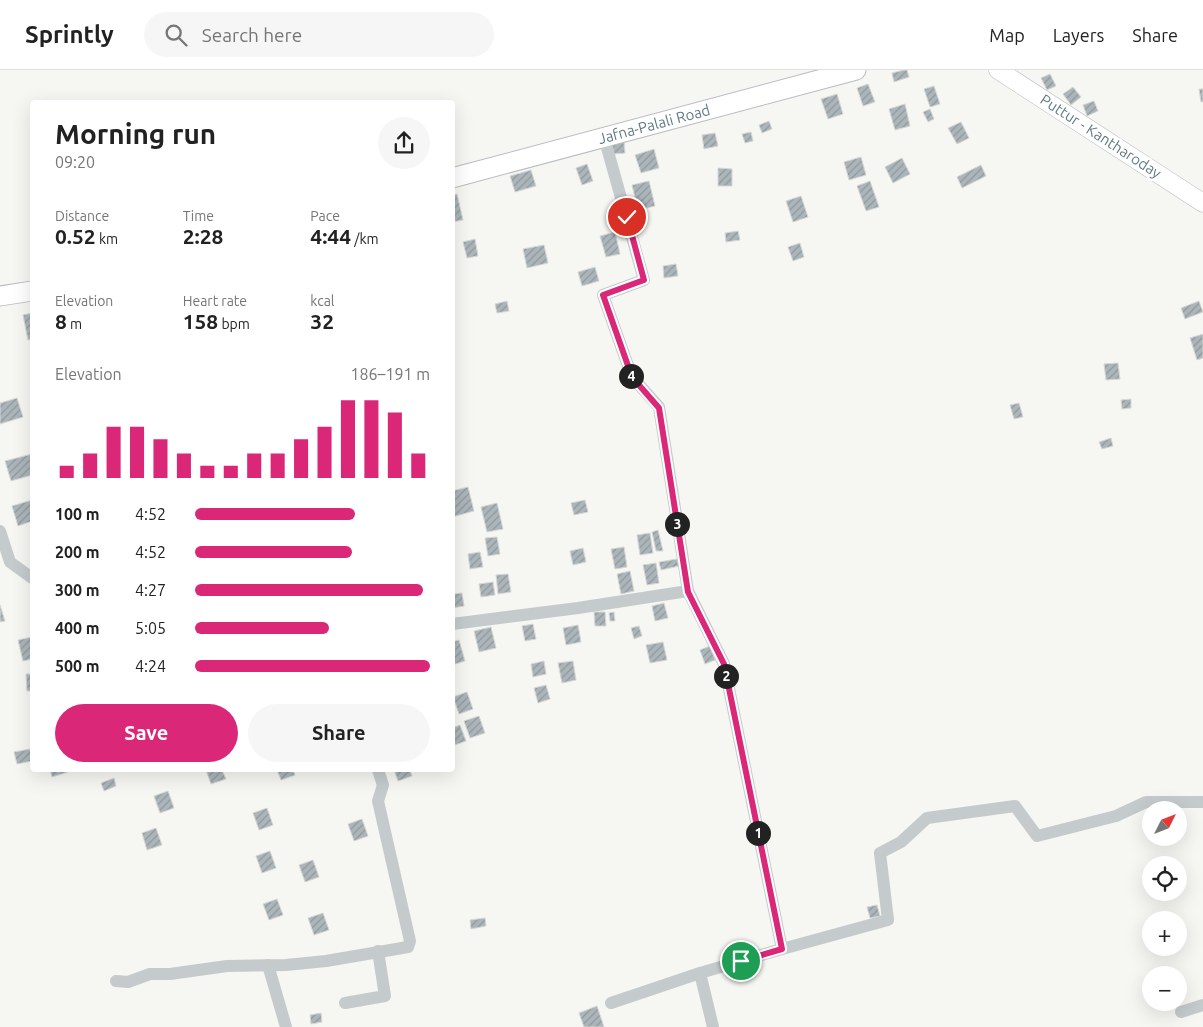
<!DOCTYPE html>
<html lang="en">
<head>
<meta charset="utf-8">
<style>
  :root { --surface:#fff; --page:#f6f6f6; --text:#222; --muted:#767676; --line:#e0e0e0; --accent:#db2777 }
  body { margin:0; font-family:Ubuntu,sans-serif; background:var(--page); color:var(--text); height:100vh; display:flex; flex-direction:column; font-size:19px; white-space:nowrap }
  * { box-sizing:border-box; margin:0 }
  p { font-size:16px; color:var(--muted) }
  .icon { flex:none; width:28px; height:28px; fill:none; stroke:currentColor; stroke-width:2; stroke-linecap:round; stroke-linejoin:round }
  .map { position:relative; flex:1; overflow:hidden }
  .panel { position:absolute; left:30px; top:30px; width:425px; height:672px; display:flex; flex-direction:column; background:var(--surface); border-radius:5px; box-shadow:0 5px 20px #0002 }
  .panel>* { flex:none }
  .needle { width:32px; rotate:48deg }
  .buttons { position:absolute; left:1142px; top:731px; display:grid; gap:10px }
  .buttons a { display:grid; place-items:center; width:45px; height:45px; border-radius:50%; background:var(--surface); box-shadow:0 5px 20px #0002; font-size:25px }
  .pin { position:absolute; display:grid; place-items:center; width:42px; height:42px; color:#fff; margin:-21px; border:2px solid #fff; border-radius:50%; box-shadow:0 1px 5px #0007 }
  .km { position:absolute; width:25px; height:25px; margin:-12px; border-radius:50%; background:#222; color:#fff; font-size:14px; line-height:25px; text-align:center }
  .round { display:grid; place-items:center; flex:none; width:52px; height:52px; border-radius:26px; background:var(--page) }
  .summary { display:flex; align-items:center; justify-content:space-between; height:85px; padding:0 25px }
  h1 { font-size:28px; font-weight:700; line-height:38px }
  .figures { display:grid; grid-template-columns:repeat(3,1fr); gap:8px; height:85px; padding:5px 25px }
  .figures div { display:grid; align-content:center }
  .figures b { font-size:21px; font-weight:700 }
  .figures small { font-size:14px; font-weight:400 }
  .figures p { font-size:14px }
  .chart { height:140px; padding:10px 25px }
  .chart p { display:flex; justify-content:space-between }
  .chart svg { width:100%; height:90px; margin-top:5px; stroke:var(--accent); stroke-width:6 }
  .cta { display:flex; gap:10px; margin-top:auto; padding:10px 25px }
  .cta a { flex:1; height:58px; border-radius:30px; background:var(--accent); color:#fff; font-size:20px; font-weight:700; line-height:58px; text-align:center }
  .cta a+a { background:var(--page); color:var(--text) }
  ul { padding:0 25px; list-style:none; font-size:16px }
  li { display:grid; grid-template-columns:80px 60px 1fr; align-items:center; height:38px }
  li i { height:12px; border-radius:6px; background:var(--accent) }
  header { display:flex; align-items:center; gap:30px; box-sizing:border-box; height:70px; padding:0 25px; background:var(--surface); border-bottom:1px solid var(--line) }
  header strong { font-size:24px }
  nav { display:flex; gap:28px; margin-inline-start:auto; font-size:18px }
  .search { width:350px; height:45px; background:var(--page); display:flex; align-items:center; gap:12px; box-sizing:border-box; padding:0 18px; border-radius:28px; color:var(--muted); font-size:19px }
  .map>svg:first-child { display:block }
  .building { fill:url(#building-hatch); stroke:#d7d7d5 }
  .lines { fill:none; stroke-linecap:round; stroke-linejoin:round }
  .secondary-casing { stroke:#b5bcbf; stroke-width:19 }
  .primary-casing { stroke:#b8bdc0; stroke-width:21 }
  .minor { stroke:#c5cacc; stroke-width:12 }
  .secondary { stroke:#fff; stroke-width:18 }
  .primary { stroke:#fff; stroke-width:19 }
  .route-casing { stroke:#fff; stroke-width:10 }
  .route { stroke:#db2777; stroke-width:6 }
  .labels { text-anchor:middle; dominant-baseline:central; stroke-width:5; stroke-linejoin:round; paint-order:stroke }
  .street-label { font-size:15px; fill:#627a86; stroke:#fff }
</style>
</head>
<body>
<header>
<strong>Sprintly</strong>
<div class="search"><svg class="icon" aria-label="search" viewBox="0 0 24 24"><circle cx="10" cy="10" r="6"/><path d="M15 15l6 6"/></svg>Search here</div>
<nav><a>Map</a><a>Layers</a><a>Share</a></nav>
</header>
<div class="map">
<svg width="1203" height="957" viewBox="0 0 1203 957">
  <defs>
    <pattern id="building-hatch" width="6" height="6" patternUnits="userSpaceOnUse" patternTransform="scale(1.25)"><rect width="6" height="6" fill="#acb6ba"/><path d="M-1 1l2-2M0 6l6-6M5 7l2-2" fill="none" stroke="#8f999d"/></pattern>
  </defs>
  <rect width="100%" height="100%" fill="#f6f6f2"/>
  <g class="building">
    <path d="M904 0H907L909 7 894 12 892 3Z"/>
    <path d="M1050 4 1056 16 1047 20 1041 8Z"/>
    <path d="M868 14 875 32 863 36 857 18Z"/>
    <path d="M934 16 940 34 930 37 924 19Z"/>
    <path d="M1073 17 1081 27 1071 35 1063 24Z"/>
    <path d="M1199 19H1203V32H1201Z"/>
    <path d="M837 24 843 44 828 49 821 29Z"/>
    <path d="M1094 31 1098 41 1087 46 1083 35Z"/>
    <path d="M905 34 910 56 895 60 889 39Z"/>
    <path d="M930 39 934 49 928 52 923 42Z"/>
    <path d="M769 51 772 59 762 63 759 55Z"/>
    <path d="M961 52 969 68 957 74 948 58Z"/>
    <path d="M751 62 753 71 745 73 742 64Z"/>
    <path d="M715 63 718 76 704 79 702 65Z"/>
    <path d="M624 72 625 83 613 84 612 74Z"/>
    <path d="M654 79 659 98 641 103 635 85Z"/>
    <path d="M861 87 866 105 849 110 844 92Z"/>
    <path d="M902 88 910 104 893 113 885 97Z"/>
    <path d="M587 94 593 111 582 115 576 98Z"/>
    <path d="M981 95 986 106 962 118 957 107Z"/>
    <path d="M718 98 732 99V116H718Z"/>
    <path d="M531 100 536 116 515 122 510 106Z"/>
    <path d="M649 111 655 136 638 140 632 115Z"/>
    <path d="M870 111 879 137 866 141 857 116Z"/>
    <path d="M457 124 463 150 452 152V125Z"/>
    <path d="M801 126 808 147 793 152 786 131Z"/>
    <path d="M738 161 740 170 726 172 725 163Z"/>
    <path d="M615 162 620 184 606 187 600 166Z"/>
    <path d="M475 169 478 186 467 188 463 172Z"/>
    <path d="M800 173 804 187 793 191 788 177Z"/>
    <path d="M544 175 548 193 527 198 523 179Z"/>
    <path d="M676 194 678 206 664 208 663 196Z"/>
    <path d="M595 197 599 211 582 216 578 202Z"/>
    <path d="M507 231 509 241 497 243 495 234Z"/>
    <path d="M1199 231 1203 242 1185 249 1181 238Z"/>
    <path d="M32 243V269L28 270 23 245Z"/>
    <path d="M1203 264V288L1197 290 1190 268Z"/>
    <path d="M1118 293 1120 309 1106 310 1104 294Z"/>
    <path d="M17 328 23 347 0 354V333Z"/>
    <path d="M1131 329V338L1122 339 1121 330Z"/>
    <path d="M1019 333 1023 347 1014 349 1010 335Z"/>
    <path d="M1111 368 1113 376 1102 379 1099 372Z"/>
    <path d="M32 384V405L11 411 5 391Z"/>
    <path d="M468 417 474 441 452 447V421Z"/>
    <path d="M32 430V451L18 456 12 436Z"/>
    <path d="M585 430 588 442 574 445 571 433Z"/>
    <path d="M497 433 503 459 487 462 481 437Z"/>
    <path d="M658 460 663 481H656L652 462Z"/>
    <path d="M650 463 653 483 640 485 637 465Z"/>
    <path d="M497 467 500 484 488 486 485 468Z"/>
    <path d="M624 477 627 497 615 499 611 479Z"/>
    <path d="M583 478 586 492 573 495 570 481Z"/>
    <path d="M480 482 483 497 470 499 468 484Z"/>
    <path d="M677 489 679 496 661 500 659 492Z"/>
    <path d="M656 493 659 513 647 515 643 495Z"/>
    <path d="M630 501 634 521 621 524 617 504Z"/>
    <path d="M508 504 511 522 498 524 496 505Z"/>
    <path d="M493 512 495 525 481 527 479 514Z"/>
    <path d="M462 523 464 536 452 538V524Z"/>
    <path d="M664 533 668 548 655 551 652 536Z"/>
    <path d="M0 535 5 551 0 552Z"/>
    <path d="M594 542H605L606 556H595Z"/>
    <path d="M614 542 615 551H610L609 543Z"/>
    <path d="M533 554 536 569 525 571 522 556Z"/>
    <path d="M578 555 581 572 566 575 563 558Z"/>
    <path d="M639 556 642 566 634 569 631 558Z"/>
    <path d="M491 557 496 578 479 582 474 561Z"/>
    <path d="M32 567V589L23 591 18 570Z"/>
    <path d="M459 570 465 591 452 595V572Z"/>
    <path d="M663 572 667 590 650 593 646 575Z"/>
    <path d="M710 576 715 590 705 594 700 580Z"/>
    <path d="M544 591 546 604 533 607 531 594Z"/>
    <path d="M573 591 576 610 562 613 558 593Z"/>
    <path d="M26 604H32V621H27Z"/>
    <path d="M546 615 550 629 538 633 534 618Z"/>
    <path d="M467 622 473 639 459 644 453 627Z"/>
    <path d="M479 646 485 663 470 668 464 651Z"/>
    <path d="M460 655 466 671 452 676V658Z"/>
    <path d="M30 679 32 691 17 694 14 682Z"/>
    <path d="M50 700H67L68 702 52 707Z"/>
    <path d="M206 700H222L226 709 211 714Z"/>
    <path d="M277 700H293L295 705 281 710Z"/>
    <path d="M394 700H410L412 706 398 711Z"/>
    <path d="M114 708 116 716 104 721 101 713Z"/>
    <path d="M168 721 174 738 160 743 154 726Z"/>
    <path d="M267 738 273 755 259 760 253 743Z"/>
    <path d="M362 749 368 766 354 771 348 754Z"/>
    <path d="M156 758 162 775 147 780 142 763Z"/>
    <path d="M270 781 276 798 262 803 256 786Z"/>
    <path d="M313 790 319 807 305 812 299 795Z"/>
    <path d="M277 829 283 845 269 850 263 834Z"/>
    <path d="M877 835 880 846 870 848 867 837Z"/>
    <path d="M323 843 329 860 314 865 308 848Z"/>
    <path d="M485 848 486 856 471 859 470 850Z"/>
    <path d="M597 936 604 957H584L579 943Z"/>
    <path d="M321 943 322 952 311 954 310 945Z"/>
  </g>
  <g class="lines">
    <g class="secondary-casing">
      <path id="secondary" d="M998 0 1203 133"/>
    </g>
    <g class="primary-casing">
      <g id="primary">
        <path d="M452 108 856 0"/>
        <path d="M0 226 32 221"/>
      </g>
    </g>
    <g class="minor">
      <path d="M604 67 644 210 603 225 632 307 659 337 688 521 724 594 782 879 700 903 611 933"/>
      <path d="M0 461 10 492 32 508"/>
      <path d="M452 554 578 538 688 521"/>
      <path d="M782 879 888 850 880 783 901 772 927 748 1015 736 1037 766 1116 746 1146 732H1203"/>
      <path d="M268 895 286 957"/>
      <path d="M700 903 713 957"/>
      <path d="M116 911 128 912 150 904H170L227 896 286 895 326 891 408 877 410 871 378 731 383 715 378 700"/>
      <path d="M345 933 385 926 378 881"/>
      <path d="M1181 942 1203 935"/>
    </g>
    <use href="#secondary" class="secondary"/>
    <use href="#primary" class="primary"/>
  </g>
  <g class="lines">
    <g class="route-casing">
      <path id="route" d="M627 147 644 210 603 225 632 307 659 338 688 522 724 594 782 879 741 891"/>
    </g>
    <use href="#route" class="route"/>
  </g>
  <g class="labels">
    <g class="street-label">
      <text transform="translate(654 54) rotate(-15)">Jafna-Palali Road</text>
      <text transform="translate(1101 66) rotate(33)">Puttur - Kantharoday</text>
    </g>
  </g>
</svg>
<div class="buttons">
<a><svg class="needle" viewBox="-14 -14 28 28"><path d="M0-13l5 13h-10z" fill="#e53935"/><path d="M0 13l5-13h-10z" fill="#767676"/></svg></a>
<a><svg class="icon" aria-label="locate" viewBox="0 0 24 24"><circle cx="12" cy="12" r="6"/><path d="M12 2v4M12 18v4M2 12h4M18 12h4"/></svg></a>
<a>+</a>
<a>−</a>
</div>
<div class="pin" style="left:741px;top:891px;background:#1e9e55"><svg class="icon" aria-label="arrive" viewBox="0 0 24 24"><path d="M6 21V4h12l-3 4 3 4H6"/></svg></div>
<div class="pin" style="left:627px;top:147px;background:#d93025"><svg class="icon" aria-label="check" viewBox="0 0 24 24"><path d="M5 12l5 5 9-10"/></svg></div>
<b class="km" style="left:758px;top:763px">1</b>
<b class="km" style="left:726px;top:606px">2</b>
<b class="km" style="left:677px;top:454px">3</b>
<b class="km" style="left:631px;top:306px">4</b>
<section class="panel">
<div class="summary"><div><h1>Morning run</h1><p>09:20</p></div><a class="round"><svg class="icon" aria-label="share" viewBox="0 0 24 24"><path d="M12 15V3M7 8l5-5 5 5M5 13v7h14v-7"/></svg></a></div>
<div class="figures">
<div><p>Distance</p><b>0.52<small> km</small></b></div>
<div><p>Time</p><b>2:28</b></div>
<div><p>Pace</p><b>4:44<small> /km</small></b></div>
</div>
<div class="figures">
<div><p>Elevation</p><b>8<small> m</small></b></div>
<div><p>Heart rate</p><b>158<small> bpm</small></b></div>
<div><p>kcal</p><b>32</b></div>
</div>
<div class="chart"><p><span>Elevation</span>186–191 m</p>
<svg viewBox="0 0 160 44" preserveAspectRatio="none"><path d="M5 44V38M15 44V32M25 44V19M35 44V19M45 44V25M55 44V32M65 44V38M75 44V38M85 44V32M95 44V32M105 44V25M115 44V19M125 44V6M135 44V6M145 44V12M155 44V32"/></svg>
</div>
<ul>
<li><b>100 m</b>4:52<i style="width:68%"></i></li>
<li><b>200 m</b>4:52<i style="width:67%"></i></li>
<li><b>300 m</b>4:27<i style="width:97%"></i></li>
<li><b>400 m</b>5:05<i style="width:57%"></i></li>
<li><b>500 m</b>4:24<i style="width:100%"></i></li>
</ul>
<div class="cta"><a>Save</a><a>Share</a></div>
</section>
</div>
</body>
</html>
